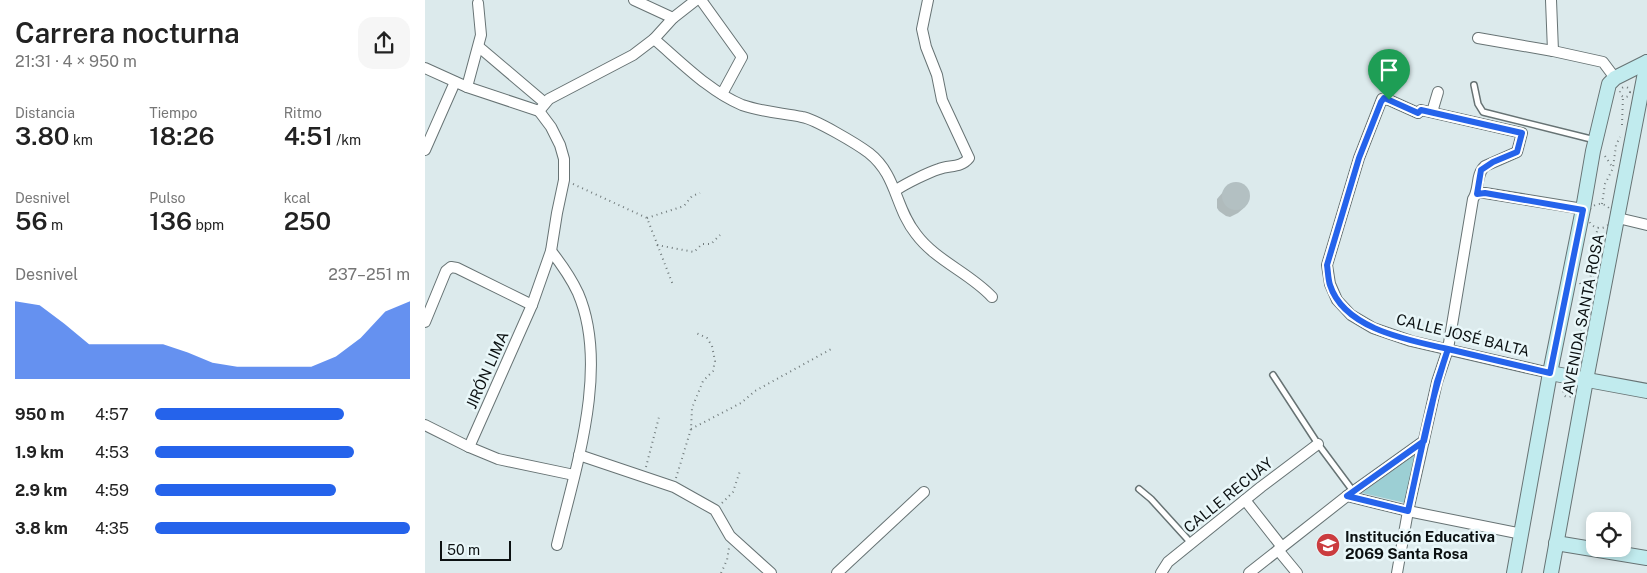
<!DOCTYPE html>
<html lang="es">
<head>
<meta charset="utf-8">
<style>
  :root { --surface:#fff; --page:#f6f6f6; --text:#222; --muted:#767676; --accent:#2563eb }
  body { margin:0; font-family:"Public Sans",sans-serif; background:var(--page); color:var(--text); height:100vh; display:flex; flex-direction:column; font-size:19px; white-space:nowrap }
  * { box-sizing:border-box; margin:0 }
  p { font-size:16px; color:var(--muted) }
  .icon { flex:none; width:28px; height:28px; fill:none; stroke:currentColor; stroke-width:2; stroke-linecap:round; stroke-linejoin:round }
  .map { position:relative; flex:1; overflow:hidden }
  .panel { display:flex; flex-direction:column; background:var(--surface); width:425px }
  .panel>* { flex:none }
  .tools { position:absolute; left:1161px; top:512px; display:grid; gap:10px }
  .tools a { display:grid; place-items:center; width:45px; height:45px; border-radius:10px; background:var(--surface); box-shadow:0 2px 8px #0003; font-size:25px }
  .scale { position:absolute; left:15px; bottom:12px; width:71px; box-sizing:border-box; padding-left:5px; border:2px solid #0c1112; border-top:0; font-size:14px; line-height:18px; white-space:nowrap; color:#0c1112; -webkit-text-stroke:4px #e9f7f9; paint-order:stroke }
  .pin { position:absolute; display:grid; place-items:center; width:42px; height:42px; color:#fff; margin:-51px -21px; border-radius:50% 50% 50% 0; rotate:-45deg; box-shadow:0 0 5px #0007 }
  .pin .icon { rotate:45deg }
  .round { display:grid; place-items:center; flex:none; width:52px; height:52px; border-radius:15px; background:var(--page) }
  .overview { display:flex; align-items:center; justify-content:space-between; height:85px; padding:0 15px }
  h1 { font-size:28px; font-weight:600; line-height:38px }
  .stats { display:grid; grid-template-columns:repeat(3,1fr); gap:8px; height:85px; padding:5px 15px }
  .stats div { display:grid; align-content:center }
  .stats b { font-size:25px; font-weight:600 }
  .stats small { font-size:14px; font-weight:400 }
  .stats p { font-size:14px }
  .chart { height:140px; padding:10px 15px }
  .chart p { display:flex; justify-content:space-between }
  .chart svg { width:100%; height:90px; margin-top:5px; fill:var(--accent); opacity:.7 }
  ul { padding:0 15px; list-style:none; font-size:16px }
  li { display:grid; grid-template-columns:80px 60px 1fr; align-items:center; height:38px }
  li i { height:12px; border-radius:6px; background:var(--accent) }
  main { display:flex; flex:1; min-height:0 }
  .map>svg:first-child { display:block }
  .green { fill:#9ccfd4 }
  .shadow { fill:#0003 }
  .building { fill:#b3c0c2 }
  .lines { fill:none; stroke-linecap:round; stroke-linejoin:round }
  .lane-casing { stroke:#677374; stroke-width:8 }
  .street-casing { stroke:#677374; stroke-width:12 }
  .secondary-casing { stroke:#677374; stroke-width:16 }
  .path { stroke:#727c7d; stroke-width:2; stroke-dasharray:1 4; stroke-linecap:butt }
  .lane { stroke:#fff; stroke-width:5 }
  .street { stroke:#fff; stroke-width:10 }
  .secondary { stroke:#c1ebee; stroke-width:14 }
  .route-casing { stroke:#fff; stroke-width:10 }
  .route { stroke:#2563eb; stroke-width:6 }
  .labels { text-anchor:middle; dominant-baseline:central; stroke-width:5; stroke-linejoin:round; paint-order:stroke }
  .street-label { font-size:15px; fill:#0c1112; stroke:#e9f7f9 }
  .poi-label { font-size:15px; font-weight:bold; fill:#0c1112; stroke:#e9f7f9; text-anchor:start }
</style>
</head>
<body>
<main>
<section class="panel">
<div class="overview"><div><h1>Carrera nocturna</h1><p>21:31 · 4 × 950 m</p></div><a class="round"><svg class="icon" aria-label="share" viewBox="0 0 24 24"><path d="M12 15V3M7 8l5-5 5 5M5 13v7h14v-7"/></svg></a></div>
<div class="stats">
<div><p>Distancia</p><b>3.80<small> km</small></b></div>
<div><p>Tiempo</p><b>18:26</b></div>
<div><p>Ritmo</p><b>4:51<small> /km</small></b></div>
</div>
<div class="stats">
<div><p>Desnivel</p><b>56<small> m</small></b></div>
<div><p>Pulso</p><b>136<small> bpm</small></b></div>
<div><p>kcal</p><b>250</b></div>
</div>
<div class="chart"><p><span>Desnivel</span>237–251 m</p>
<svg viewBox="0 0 160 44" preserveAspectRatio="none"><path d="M0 44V6L10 8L20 17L30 27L40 27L50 27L60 27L70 31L80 36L90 38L100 38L110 38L120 38L130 33L140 24L150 11L160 6V44z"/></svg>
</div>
<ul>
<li><b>950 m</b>4:57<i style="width:74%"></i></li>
<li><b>1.9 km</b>4:53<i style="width:78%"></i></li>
<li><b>2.9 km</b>4:59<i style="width:71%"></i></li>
<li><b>3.8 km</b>4:35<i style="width:100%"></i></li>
</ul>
</section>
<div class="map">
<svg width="1222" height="573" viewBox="0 0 1222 573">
  <rect width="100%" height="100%" fill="#dceaec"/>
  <path class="green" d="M990 454 980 503 937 493Z"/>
  <path class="shadow" d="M812 183 820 187 823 190 824 199 820 207 813 213 805 217 801 216 794 211 792 208V199L804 185Z"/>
  <circle class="building" cx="811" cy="196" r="14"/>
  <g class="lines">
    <g class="lane-casing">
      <g id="lane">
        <path d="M1049 85 1053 104 1058 112 1170 140"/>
        <path d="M848 375 893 444 928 491"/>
        <path d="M714 489 726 499 766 543"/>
      </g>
    </g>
    <g class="street-casing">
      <g id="street">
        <path d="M209 0 248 18"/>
        <path d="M276 0 317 57 297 94"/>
        <path d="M1126 0 1128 51"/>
        <path d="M1053 38 1128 51 1178 62 1190 78"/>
        <path d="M229 39C256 62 285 92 317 105 337 112 357 113 377 117 390 119 432 144 444 153 472 175 470 208 491 234 511 261 545 273 567 297"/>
        <path d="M54 47 120 103"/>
        <path d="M0 68 42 87 114 111"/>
        <path d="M42 87 56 35 53 3"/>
        <path d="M114 111 124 99 208 55 229 39 248 18 271 0"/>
        <path d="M1007 112 1013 92"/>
        <path d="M0 150 30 82"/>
        <path d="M471 190C482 183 502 173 514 169 525 165 536 168 544 158L517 100 512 75 501 47 497 29 503 0"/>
        <path d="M1051 193H1060L1158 209"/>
        <path d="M1193 218 1222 225"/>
        <path d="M126 251C137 265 146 278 153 293 185 367 150 470 132 545"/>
        <path d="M0 322 21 271 26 267 32 268 107 305"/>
        <path d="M0 425 44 447 73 459 149 475"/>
        <path d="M44 447 107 305 126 251 132 213 139 180V159L135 145 126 127 114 111"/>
        <path d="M154 455 249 487 290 510 305 536 346 573"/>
        <path d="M922 496 983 511 1097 534"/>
        <path d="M820 500 857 547"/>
        <path d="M853 550 872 573"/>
        <path d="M412 573 499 492"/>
        <path d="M736 573 743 562 836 487 893 444"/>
        <path d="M824 573 922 496 999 441"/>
        <path d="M972 573 983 511 1012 382 1023 349 1048 199C1055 189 1050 175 1060 166L1092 152 1097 133 996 110 993 113 964 100 957 99 934 158 902 265 905 284 912 300 926 315 948 328 986 341 1125 373"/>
      </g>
    </g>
    <g class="secondary-casing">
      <g id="secondary">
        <path d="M1125 373 1222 391"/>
        <path d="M1131 543 1222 558"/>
        <path d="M1089 573 1125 373 1158 209 1168 151 1184 84 1190 78 1222 62"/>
        <path d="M1126 573 1161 380 1222 62"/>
      </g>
    </g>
    <g class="path">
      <circle cx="1200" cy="92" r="5"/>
      <path d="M1197 125 1198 96"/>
      <path d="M1180 156 1188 168"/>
      <path d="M148 184 222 218 248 285"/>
      <path d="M1177 204 1180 184 1188 168 1191 145 1195 137"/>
      <circle cx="1175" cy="216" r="12"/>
      <path d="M222 218 259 206 267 196 275 193"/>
      <path d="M232 245 269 252 277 244H286L295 235"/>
      <path d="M1169 276 1165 261 1173 227"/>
      <path d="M1155 283 1161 298 1162 312"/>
      <path d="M1162 296 1166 274"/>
      <circle cx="1150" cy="355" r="5"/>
      <path d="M1151 350 1152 339 1159 326"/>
      <circle cx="1143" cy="392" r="5"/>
      <path d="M266 429 316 403 330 391 408 348"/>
      <path d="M221 467 234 417"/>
      <path d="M251 478 266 429 267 408 278 381 288 371 290 361 287 346 282 338 269 332"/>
      <path d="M297 503 308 492 315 471"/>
      <path d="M296 573 302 560 304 548"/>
    </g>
    <use href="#lane" class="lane"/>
    <use href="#street" class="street"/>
    <use href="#secondary" class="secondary"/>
  </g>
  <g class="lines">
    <g class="route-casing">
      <path id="route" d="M964 100 959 98 956 102 934 158 902 265C903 271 903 279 905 285 919 329 983 340 1023 349L1012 382 999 441 922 496 983 511C995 457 1005 402 1023 349L1125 373 1158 210 1060 193 1052 194 1056 170 1068 162 1092 152 1097 133 996 110 993 113 964 100"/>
    </g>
    <use href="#route" class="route"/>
  </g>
  <defs>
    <g id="school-disc" transform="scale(1.25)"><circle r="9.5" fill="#cb3c3f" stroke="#e9f7f9"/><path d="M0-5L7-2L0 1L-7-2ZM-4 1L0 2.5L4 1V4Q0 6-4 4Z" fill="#fff"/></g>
  </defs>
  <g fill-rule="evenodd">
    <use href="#school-disc" x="903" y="545"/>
  </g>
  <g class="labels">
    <g class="street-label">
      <text transform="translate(1158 314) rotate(-79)">AVENIDA SANTA ROSA</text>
      <text transform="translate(1038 335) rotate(14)">CALLE JOSÉ BALTA</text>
      <text transform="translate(62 370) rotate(-66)">JIRÓN LIMA</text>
      <text transform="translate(803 495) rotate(-39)">CALLE RECUAY</text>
    </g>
    <g class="poi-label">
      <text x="920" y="536">Institución Educativa<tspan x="920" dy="17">2069 Santa Rosa</tspan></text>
    </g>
  </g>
</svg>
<div class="tools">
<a><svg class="icon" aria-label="locate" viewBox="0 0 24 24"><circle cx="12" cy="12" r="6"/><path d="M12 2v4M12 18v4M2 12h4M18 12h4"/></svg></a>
</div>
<div class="scale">50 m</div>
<div class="pin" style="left:964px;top:100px;background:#1e9e55"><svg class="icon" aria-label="arrive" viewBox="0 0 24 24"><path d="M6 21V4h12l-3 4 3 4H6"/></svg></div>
</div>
</main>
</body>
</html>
